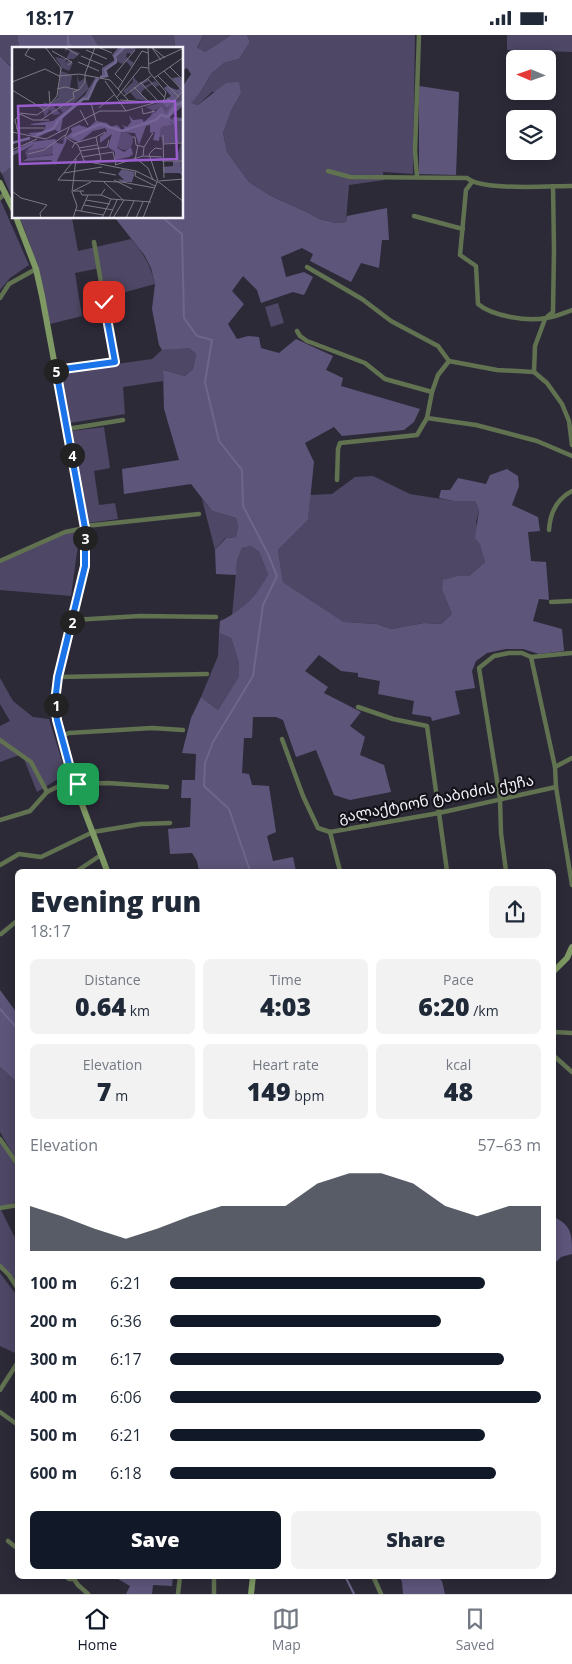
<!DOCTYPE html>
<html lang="en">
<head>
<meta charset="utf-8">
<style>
  :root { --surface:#fff; --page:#f2f2f3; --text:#1f2937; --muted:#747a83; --line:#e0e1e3; --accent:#111827 }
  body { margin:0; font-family:"Open Sans","Noto Sans Georgian",sans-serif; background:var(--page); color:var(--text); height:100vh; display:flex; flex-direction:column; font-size:19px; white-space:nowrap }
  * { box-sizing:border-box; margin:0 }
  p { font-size:16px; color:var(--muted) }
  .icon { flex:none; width:28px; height:28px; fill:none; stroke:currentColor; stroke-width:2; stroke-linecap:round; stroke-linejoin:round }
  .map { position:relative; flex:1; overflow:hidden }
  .panel { position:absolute; left:15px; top:834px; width:541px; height:710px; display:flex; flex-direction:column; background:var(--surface); border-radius:8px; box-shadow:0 2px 12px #0003 }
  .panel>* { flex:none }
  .needle { width:32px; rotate:272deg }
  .tools { position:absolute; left:506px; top:15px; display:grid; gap:10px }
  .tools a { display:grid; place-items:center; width:50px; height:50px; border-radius:8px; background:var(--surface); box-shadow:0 2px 12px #0003; font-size:25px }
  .pin { position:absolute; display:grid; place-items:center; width:42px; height:42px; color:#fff; margin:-21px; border-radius:10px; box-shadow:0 2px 8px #0006 }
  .km { position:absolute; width:25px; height:25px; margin:-12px; border-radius:50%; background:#222; color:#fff; font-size:14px; line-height:25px; text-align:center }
  .round { display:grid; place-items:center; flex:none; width:52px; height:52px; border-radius:8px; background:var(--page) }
  .head { display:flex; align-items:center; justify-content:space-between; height:85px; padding:0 15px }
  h1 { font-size:28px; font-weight:800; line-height:38px }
  .stats { display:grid; grid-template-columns:repeat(3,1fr); gap:8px; height:85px; padding:5px 15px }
  .stats div { display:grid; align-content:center; border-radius:8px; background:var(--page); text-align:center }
  .stats b { font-size:25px; font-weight:800 }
  .stats small { font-size:14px; font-weight:400 }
  .stats p { font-size:14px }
  .chart { height:140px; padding:10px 15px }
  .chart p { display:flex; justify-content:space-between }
  .chart svg { width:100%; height:90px; margin-top:5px; fill:var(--accent); opacity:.7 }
  .action { display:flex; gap:10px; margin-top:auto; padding:10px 15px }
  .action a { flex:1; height:58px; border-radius:8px; background:var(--accent); color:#fff; font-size:20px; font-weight:800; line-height:58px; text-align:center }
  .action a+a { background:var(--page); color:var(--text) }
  ul { padding:0 15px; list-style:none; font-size:16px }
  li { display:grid; grid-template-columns:80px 60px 1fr; align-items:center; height:38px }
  li i { height:12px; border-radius:6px; background:var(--accent) }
  .status { display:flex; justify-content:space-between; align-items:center; height:35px; padding:0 25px; background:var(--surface); direction:ltr }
  .status svg { height:14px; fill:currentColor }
  .tab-bar { display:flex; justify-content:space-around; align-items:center; height:70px; border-top:1px solid var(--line); background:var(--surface); font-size:14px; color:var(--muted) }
  .tab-bar a { display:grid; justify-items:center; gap:2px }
  .tab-bar .active { color:var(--accent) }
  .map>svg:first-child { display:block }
  .green { fill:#4e4765 }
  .forest { fill:#5e557b }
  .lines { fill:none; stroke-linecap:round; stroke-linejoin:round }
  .stream { stroke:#6f668d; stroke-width:2 }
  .street { stroke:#617251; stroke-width:4.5 }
  .secondary { stroke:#7e9963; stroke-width:6 }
  .route-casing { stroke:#fff; stroke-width:10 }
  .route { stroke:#1a73e8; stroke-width:6 }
  .labels { text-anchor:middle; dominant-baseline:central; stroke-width:4.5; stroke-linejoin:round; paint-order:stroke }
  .street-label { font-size:15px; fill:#f2f0f9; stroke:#15131a }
  .inset-river { fill:none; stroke:#6f668d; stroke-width:2.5 }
  .inset-road { fill:none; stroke:#7c7985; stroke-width:1 }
  .view { fill:#995dce; fill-opacity:0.15; stroke:#995dce; stroke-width:2.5 }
  .inset-edge { fill:none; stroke:#f2f0f9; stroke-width:2.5 }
</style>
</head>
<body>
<div class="status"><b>18:17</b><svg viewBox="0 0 49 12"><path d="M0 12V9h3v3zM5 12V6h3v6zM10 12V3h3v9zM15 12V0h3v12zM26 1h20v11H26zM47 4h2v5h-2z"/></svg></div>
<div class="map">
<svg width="572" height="1559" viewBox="0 0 572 1559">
  <rect width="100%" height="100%" fill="#2d2a38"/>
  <g class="green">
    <path d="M0 0H18V7L20 14H14V34L0 21Z"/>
    <path d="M92 0H174L175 14H100Z"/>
    <path d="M203 0H231L205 17 197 14Z"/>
    <path d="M247 0H415L413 139 383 137 384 145 349 150 346 187 336 188 319 184 309 178 271 161 249 147 227 117 223 98 231 76 241 58 212 57 198 70 190 68 200 58 211 39 224 28 239 24 250 7Z"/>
    <path d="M507 0H572V17L507 15Z"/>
    <path d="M14 130V167L2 139Z"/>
    <path d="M0 164 29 230 10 243 0 255Z"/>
    <path d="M20 183H72L78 216 131 204C144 219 150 229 155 249L107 262 100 233 75 238 82 281 50 289C43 252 34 217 20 183Z"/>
    <path d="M278 268 284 288 271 292 265 272Z"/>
    <path d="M179 313H189L196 319 193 334 185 341 163 335V346L123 352 125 379 70 388 59 337 152 324 162 315Z"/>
    <path d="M104 392 110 433 94 436 99 470 115 468 118 484 87 488 71 396Z"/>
    <path d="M373 441 410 459 454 466H475L479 475 476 487 485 527 469 541H458L442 555 452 579 441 589 424 588 391 594 377 589 344 587 283 547 278 515 308 485 310 460 332 459 355 442Z"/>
    <path d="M202 464 212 476 236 483 238 492 236 502 225 503 215 515Z"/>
    <path d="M76 497 78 510 71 561 0 555V528L65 498Z"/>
    <path d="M251 511 259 517 268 539 262 551 246 570 232 581 237 526 242 513Z"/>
    <path d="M219 598 231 603 239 628V641L218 675 201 662 218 621Z"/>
    <path d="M0 643 13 666 33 682 49 684 66 739 37 757 22 719 0 727V691L10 686 0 669Z"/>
    <path d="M0 1032 17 1047V1126L0 1097Z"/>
    <path d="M0 1104 17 1134V1166L1 1175 17 1207V1252L0 1233Z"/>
    <path d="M0 1238 17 1261V1319L0 1311Z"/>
  </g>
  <g class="forest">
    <path d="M18 0H92L100 14H20L18 7Z"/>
    <path d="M174 0H203L197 13 205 17 231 0H247L250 7 239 24 224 28 211 39 200 58 191 68 198 70 226 48 239 47 241 58 231 76 223 98 227 117 249 147 271 161 309 178 319 184 336 188 346 187 347 181 387 173 389 205H382L379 233 361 228 351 247 310 226 313 219 302 213 281 222 286 242 304 237 313 242 304 260 293 257 261 268 257 255 243 241 232 256 244 269 228 289 237 304 248 301 259 302 261 313 279 318 296 304 333 321 326 335 343 343 341 351 420 374 414 387 404 395 342 401 334 392 305 408 314 427 308 485 278 515 283 547 344 587 377 589 391 594 424 588 441 589 452 579 442 555 443 545 458 541H469L485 527 480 509 475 503 479 475 475 466H454L439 463 441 455H450L458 443 486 449 490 440 507 434 518 441 519 451 512 470 538 482 540 496 528 497 531 526 546 527 549 565 539 564 533 586 562 594 564 616 539 619 523 614H506L487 618 476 626 472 636 475 653 455 656 460 679 432 686 431 682 412 679 414 666 378 659 380 646 358 642V638L341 636 319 620 305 636 328 652 324 658 361 677 350 691 365 702 360 720 384 730 391 757 350 765 334 760 316 715 296 722 283 685 276 682H253L252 703H244L242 738 249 739 252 750 269 751 276 797 267 801 273 826 293 822 296 836H199L197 826 192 818 170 819 168 794 190 792 191 763H181L182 745H195L196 719 182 718 191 683 201 662 218 675 239 641V628L231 603 219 598 220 586C242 576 257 561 268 539L259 517 251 511 242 513 237 526 236 540 216 539 215 515 226 503 236 502 238 492 236 483 212 476 191 449 124 459 122 434 179 425 164 374 163 335 185 341 193 334 196 319 189 313 162 315 159 310 152 274 155 249 151 233 145 221 115 183 182 182 183 51 191 39 187 33 183 35 182 14H175Z"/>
    <path d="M0 21 14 35V130L2 139 0 136Z"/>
    <path d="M419 51 459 57 456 140 419 139Z"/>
    <path d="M0 955 17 978V1047L0 1032Z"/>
    <path d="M554 1182C572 1191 572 1199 572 1219L561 1222 554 1229Z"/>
    <path d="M113 1541H173L172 1551 153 1550 152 1559H126L130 1551Z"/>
    <path d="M399 1541H437L442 1546 445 1559H403L402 1547Z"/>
  </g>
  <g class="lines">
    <g class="stream">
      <path d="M68 0V9L74 14"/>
      <path d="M162 182 182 199 184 283 197 301 212 305 205 347 219 406 242 435 243 471 268 519 277 541 263 570 253 641 213 707 205 728 204 751 229 774 250 836"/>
      <path d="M0 974 18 994"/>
      <path d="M345 1541 354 1559"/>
    </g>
    <g class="street">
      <path d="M328 136 350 142 467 143C482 156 550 151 572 151"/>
      <path d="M417 142 415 116 419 0"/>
      <path d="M472 147 466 155 460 220 476 231 478 269C492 281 528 287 546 283 555 282 564 278 572 275"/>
      <path d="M0 163 6 158"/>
      <path d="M414 181 463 194"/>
      <path d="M307 232 362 264 391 286 438 311 449 326"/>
      <path d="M0 263 9 249 36 234"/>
      <path d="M548 281 553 277 554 215 553 151"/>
      <path d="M297 296 300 301 307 306 365 328 385 344 432 357"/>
      <path d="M56 335 115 327 94 207"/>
      <path d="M534 337 535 311 545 284"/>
      <path d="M427 383 476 390 537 406 572 421"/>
      <path d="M67 394 123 385"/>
      <path d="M337 445 338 414 340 408 417 400 427 383 432 357 438 340 449 326 497 335 534 337 547 348 562 369 569 386 572 410"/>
      <path d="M85 491 199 479"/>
      <path d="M549 495C550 478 557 464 572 456"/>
      <path d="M0 526 65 497 85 493"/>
      <path d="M551 567 572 566"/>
      <path d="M73 585 140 581 216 582"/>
      <path d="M531 622 555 732 556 752"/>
      <path d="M58 642 207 639"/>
      <path d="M358 672 393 684 427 691 447 836"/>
      <path d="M61 701 69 698 152 693 183 695"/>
      <path d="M282 704 303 761 318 793 330 797 439 778 556 752 572 850"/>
      <path d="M0 705 31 727 47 757"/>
      <path d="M555 732 572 723"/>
      <path d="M75 749 108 748 167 752"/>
      <path d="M0 785 30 776 47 757 73 744"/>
      <path d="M330 797 340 836"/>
      <path d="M0 830 19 819 41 822 93 797 141 789 170 788"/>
      <path d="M77 836 101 820"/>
      <path d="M506 836 501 798 500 764 479 633 494 621 509 618H522L531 622 572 618"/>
      <path d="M1 899 18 885"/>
      <path d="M554 997 572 998"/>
      <path d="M554 1021 572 1037"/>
      <path d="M0 1104 18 1130"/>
      <path d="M0 1173 18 1170"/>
      <path d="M0 1231 9 1240 18 1254"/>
      <path d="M0 1355 18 1327"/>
      <path d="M0 1377 18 1390"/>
      <path d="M8 1506 18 1514"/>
      <path d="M65 1541 69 1544H74"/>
      <path d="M76 1541 74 1544 78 1550 88 1559"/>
      <path d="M373 1541 381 1559"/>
      <path d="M178 1559 180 1541"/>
      <path d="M214 1559V1541"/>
    </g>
    <g class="secondary">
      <path d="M0 148 14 176"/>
      <path d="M16 182 36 234 42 261 85 493V531L56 655C53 709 89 784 107 836"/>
      <path d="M554 936 567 923 572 912"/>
      <path d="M251 1559 253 1541"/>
    </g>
  </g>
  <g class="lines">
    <g class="route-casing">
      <path id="route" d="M78 749H75L73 744 57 685 55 667 58 642 85 531V493L56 335 115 327 104 267"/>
    </g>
    <use href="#route" class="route"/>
  </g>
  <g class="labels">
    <g class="street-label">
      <text transform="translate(436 763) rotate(-11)">გალაქტიონ ტაბიძის ქუჩა</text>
    </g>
  </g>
  <g transform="translate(12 12)">
    <rect width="171" height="171" fill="#2d2a38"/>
    <path d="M52 0 68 6 62 12H55L53 16 57 13 61 16 57 24 50 21 49 24 60 28 58 41 66 43 65 27 67 35 73 31 77 42 51 66 45 58 42 60 49 67 41 68 38 62 33 70 30 61 32 55 37 57 46 50 49 19 43 10 54 12 58 4 55 2 54 5ZM114 0 124 1 120 7 115 6 114 10 122 16 119 20 114 14 110 17 105 14 104 10ZM121 30 127 36 135 32 137 34 131 37 133 39 143 34 147 38 144 40 141 37 131 43 129 47 136 54 124 52 117 44 114 47 111 44 121 35ZM171 43V52L163 56 156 67H152L151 59 150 62 142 63 143 68 139 70 140 63 134 60 149 55 155 61ZM157 74 165 78 163 74 171 75V122H167L164 113 169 96H151L149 90H146L149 80 158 78ZM103 94a9 9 0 1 1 18 0a9 9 0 1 1-18 0ZM31 98 39 99 43 107 15 111 13 105Z" fill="#4e4765"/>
    <path d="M114 0 104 10 105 16 93 23 95 29H90V21L103 13 100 8 106 1ZM84 30 88 32 80 40 77 53H72L51 71 48 86 42 82 24 91 16 86 31 85 34 78H20L18 77 41 74 73 48ZM167 30 171 34 169 47 155 61 149 55 159 49 152 41 155 39 165 43 168 41 160 31ZM171 52V59L158 70 160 73 161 70 171 71V75L163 74V79L158 74 159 78 149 80 147 94 141 93 143 85 138 86V78L134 79 127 98 123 86 109 85 105 101 112 105 119 100 121 107 117 110 103 113V105L96 100 100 87 88 96V90L95 84 93 81 81 84 67 95 54 90 60 85 59 81 67 78 76 81 84 74 95 76 99 80 105 78 110 83 113 81 110 78 115 80 119 75 117 68 121 73 130 72 132 75 150 59 154 67 160 57ZM53 90 55 93 43 118 39 113 11 114 16 111 41 108 40 99 13 104 23 97 0 109V105L19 95 43 92 45 96 51 97 52 92 48 94ZM161 114H167L171 130 168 126H152L151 120 161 119ZM110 122 123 125 120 135H110L105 132 112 133 106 127Z" fill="#5e557b"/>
    <path class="inset-river" d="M88 30 95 29 93 23 104 15 103 9 113 0M24 88 41 82 47 72 71 52H76L85 32M60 89 88 77 110 84 144 73 149 68 156 70 164 58 172 55M0 96 18 91"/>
    <path class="inset-road" d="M18 0 13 8 23 13M33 0 49 21 45 49 38 57M52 0 66 8M86 0 100 6M140 1 149 13M141 1 153 11M74 3 95 12M40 4 60 15 56 18M69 9 91 18M66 15 87 24M137 17 172 1M158 20 172 34M152 24 171 44 160 56 155 51M73 27 83 0M145 28 167 50M47 29 67 27 98 33 116 53M135 31 152 50M142 31 172 10M93 34 114 64M0 35 33 22 47 29M111 35 103 27 123 3M128 35 146 54M122 40 137 55M45 42 53 40 66 43M106 42 130 4 136 6M0 43 33 63M67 43 73 35V27M112 49 139 29M105 50 129 20 136 21M108 53 136 55M79 56 84 74M87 61 103 47M130 61 131 67 143 64M68 63 76 78M8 66 25 68 38 59 37 44M29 73 62 51 61 45 67 43M4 81H32M57 81 53 90 66 98 72 114 124 124 148 136 172 155M0 85 34 92 88 64H114L152 53 154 45 137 25 136 0M6 85 3 73 8 67 21 73H37M151 88 152 131M120 90H123L124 98 132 100 131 109M151 97 170 96M132 100 141 86M60 101 63 96 84 90M67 101 85 98M0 103 25 92M68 104 95 100 97 93M16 107 32 103 53 88M131 109 150 110M70 110 101 105 104 118M123 113 126 98M126 113 136 121 141 133M150 114H170M78 115 89 113 84 90 93 85M103 118 131 109M124 124 123 129 143 139M87 125 104 128M52 126 90 120M46 133 110 135 143 141M46 133 68 106M102 133 120 142M146 134 137 107 143 101 150 102M147 134 172 132M92 135 111 153M0 144 9 151 35 158 28 166 29 171M68 144 70 148H89L93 142M72 144H61L79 135M89 148 99 152 139 155M74 153 98 157M72 158 101 163M63 163 91 168M69 164 76 148M61 171 65 159 60 145 64 112M90 171 99 152M97 171 105 153M101 171 112 153M114 171 122 154M124 171 131 155M131 171 145 135"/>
    <path class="view" d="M163 54 165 112 8 117 6 59Z"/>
    <rect width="171" height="171" class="inset-edge"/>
  </g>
</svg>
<div class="tools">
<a><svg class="needle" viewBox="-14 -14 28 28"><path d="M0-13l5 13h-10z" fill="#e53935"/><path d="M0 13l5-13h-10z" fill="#747a83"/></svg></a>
<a><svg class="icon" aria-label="layers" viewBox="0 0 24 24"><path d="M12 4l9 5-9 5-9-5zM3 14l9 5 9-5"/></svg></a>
</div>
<div class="pin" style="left:78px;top:749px;background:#1e9e55"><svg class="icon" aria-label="arrive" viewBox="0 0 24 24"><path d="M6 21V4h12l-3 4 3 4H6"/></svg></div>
<div class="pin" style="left:104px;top:267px;background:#d93025"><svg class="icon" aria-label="check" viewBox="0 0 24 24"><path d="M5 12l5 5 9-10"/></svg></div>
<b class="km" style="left:56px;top:670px">1</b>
<b class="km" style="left:72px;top:587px">2</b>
<b class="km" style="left:85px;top:503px">3</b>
<b class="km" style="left:72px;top:420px">4</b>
<b class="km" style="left:56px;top:336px">5</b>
<section class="panel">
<div class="head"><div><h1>Evening run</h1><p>18:17</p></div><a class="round"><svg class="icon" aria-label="share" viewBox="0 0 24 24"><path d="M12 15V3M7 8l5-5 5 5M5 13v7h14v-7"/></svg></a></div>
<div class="stats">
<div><p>Distance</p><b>0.64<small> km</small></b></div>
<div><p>Time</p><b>4:03</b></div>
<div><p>Pace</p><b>6:20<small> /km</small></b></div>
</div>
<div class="stats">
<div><p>Elevation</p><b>7<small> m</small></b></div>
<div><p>Heart rate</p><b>149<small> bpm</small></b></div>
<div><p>kcal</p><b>48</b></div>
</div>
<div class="chart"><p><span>Elevation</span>57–63 m</p>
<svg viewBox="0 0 160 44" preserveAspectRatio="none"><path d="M0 44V22L10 27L20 33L30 38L40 33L50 27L60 22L70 22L80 22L90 11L100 6L110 6L120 11L130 22L140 27L150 22L160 22V44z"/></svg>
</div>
<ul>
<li><b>100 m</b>6:21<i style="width:85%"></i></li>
<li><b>200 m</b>6:36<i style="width:73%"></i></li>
<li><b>300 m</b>6:17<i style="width:90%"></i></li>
<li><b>400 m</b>6:06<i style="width:100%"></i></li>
<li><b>500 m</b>6:21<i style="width:85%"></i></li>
<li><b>600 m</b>6:18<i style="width:88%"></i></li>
</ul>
<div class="action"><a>Save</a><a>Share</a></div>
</section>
</div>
<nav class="tab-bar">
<a class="active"><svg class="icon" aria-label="home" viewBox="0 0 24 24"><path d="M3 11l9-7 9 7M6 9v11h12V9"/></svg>Home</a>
<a><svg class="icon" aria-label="map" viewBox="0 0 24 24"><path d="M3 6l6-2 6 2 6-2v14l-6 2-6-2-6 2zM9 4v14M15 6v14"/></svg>Map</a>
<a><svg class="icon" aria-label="saved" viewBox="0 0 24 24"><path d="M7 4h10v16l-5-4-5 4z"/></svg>Saved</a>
</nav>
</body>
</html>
